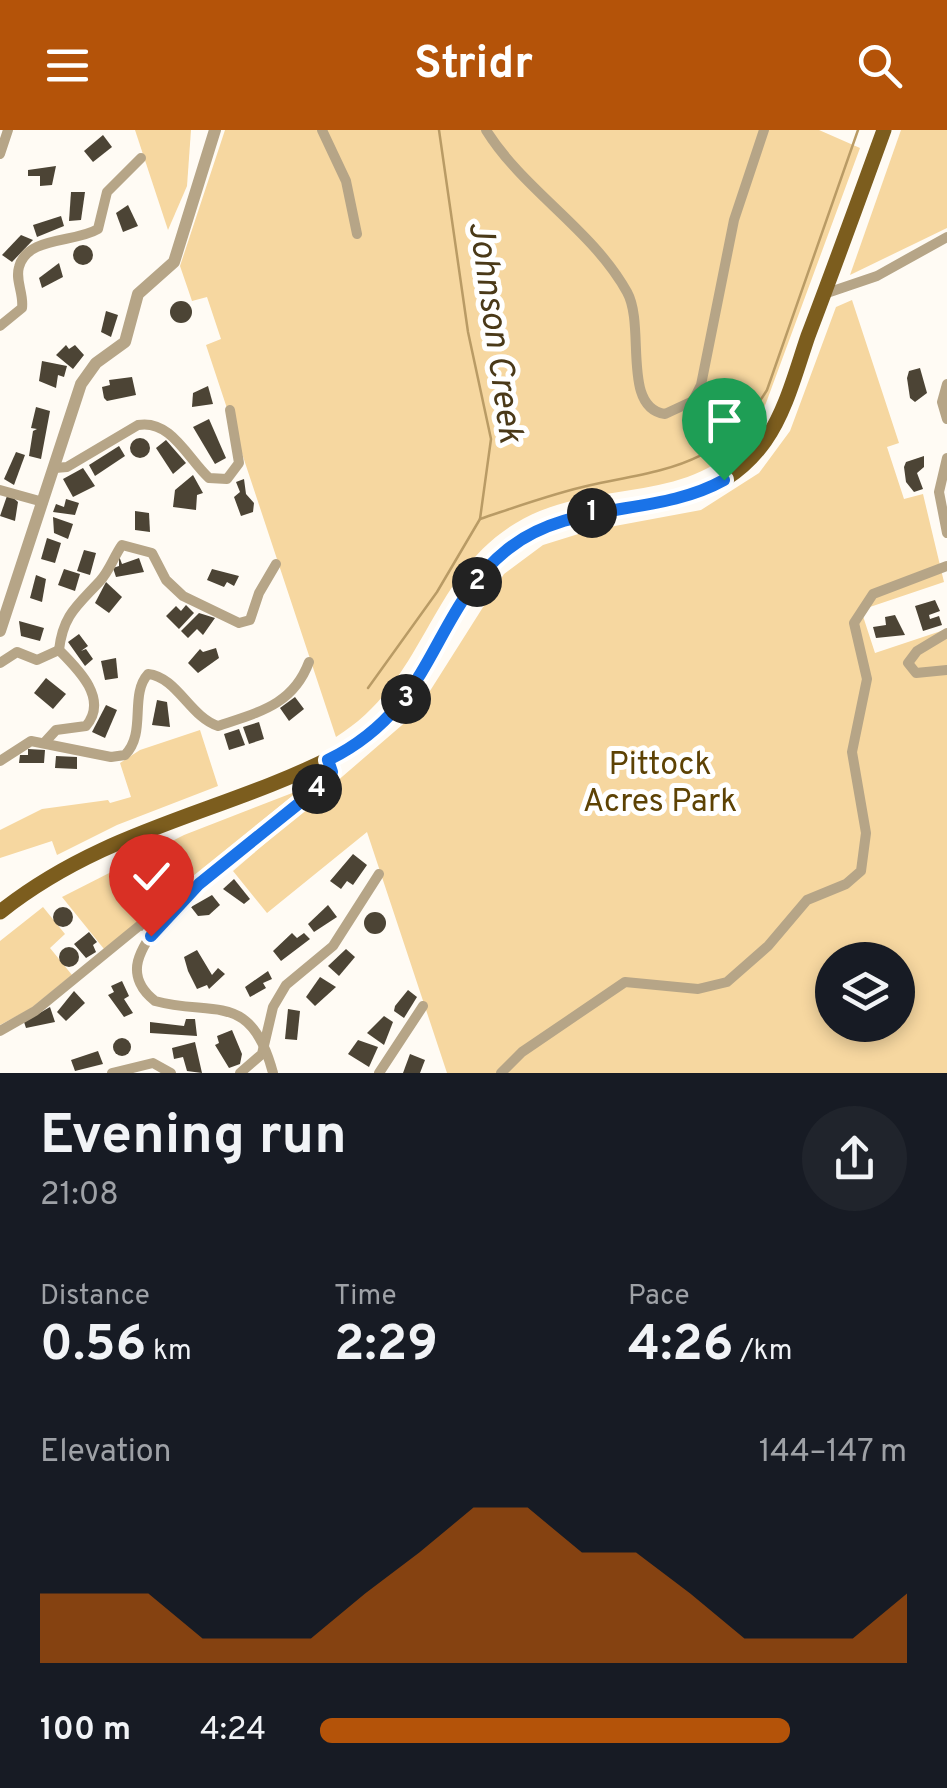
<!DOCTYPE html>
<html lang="en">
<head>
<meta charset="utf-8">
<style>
  :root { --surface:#171b24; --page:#20242c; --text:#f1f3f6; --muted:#9ea1a6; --accent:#b45309 }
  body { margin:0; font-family:Overpass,sans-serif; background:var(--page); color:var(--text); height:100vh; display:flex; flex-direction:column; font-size:38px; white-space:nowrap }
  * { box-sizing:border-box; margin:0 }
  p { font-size:32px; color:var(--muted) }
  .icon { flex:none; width:55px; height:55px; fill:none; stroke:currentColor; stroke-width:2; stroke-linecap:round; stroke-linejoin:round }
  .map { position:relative; height:943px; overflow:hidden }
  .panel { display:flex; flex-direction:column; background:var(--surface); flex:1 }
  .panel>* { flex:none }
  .controls { position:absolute; left:815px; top:812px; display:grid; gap:20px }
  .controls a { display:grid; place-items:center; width:100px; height:100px; border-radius:50%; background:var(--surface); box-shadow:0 5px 15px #0003; font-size:50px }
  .pin { position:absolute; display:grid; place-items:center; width:85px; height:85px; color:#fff; margin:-102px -42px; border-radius:50% 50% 50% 0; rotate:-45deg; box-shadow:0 0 10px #0007 }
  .pin .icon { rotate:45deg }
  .km { position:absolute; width:50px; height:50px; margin:-25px; border-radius:50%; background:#222; color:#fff; font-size:28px; line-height:50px; text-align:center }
  .round { display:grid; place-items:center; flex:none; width:105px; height:105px; border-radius:52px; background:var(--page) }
  .head { display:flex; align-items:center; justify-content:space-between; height:170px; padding:0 40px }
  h1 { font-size:55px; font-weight:700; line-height:75px }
  .stats { display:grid; grid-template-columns:repeat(3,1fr); gap:15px; height:170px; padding:10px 40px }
  .stats div { display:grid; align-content:center }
  .stats b { font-size:50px; font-weight:700 }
  .stats small { font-size:28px; font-weight:400 }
  .stats p { font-size:28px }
  .chart { height:280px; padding:20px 40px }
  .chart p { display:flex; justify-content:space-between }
  .chart svg { width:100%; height:180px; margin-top:10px; fill:var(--accent); opacity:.7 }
  ul { padding:0 40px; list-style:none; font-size:32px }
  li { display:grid; grid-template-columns:160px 120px 1fr; align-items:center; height:75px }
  li i { height:25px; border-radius:12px; background:var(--accent) }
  header { display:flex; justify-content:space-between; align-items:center; height:130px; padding:0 40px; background:var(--accent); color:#fff; font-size:45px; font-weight:700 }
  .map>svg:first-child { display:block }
  .green { fill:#f6d7a0; fill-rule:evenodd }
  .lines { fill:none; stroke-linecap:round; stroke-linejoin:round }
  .stream { stroke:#b99b65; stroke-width:2.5 }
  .building { fill:#4c4435 }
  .minor { stroke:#b6a587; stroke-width:10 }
  .tertiary { stroke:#b6a587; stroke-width:12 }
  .primary { stroke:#7c5d1e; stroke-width:15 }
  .route-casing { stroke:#fff; stroke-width:20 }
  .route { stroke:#1a73e8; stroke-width:12 }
  .labels { text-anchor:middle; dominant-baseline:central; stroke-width:10; stroke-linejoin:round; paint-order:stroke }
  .park-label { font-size:32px; fill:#5d4204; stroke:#fff }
  .water-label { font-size:35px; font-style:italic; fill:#4a3918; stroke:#fff }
</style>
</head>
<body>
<header><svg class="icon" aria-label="menu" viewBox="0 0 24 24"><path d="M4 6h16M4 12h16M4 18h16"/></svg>Stridr<svg class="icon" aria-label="search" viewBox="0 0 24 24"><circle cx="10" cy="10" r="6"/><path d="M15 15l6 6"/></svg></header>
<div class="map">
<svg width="947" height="943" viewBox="0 0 947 943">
  <rect width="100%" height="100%" fill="#fffbf4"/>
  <g class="green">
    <path d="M135 0H191L187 56 168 100Z"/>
    <path d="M225 0H819L860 18 766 273C714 387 604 340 516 393 429 445 426 552 336 607L206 215 221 209 207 167 192 171 180 136Z"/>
    <path d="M901 0H947V98L850 145Z"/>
    <path d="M852 170 899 313 887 317 904 369 923 364 944 452 861 480 875 523 947 499V943H447L367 702 267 783 233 741 416 583 504 444 543 415 588 401 701 380 759 343 790 301 836 177ZM832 830H898V895H832Z"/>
    <path d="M200 600 218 656 117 695 57 725 52 711 0 728V700L42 679 108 670 110 673 131 667 120 633 140 620Z"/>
    <path d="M300 660 104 819 62 767 184 705Z"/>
    <path d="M43 777 65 804 50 818 72 845 30 879 0 895V811Z"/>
  </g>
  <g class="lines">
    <g class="stream">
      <path d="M480 389C516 377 554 363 591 355 671 338 720 336 767 260L858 0"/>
      <path d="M368 558 437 462 480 389 491 309 468 202 439 0"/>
    </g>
  </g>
  <g class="building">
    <path d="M103 5 112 17 93 32 84 21Z"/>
    <path d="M56 36 52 55 40 56V46H28V40Z"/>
    <path d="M71 62H85L81 90 69 91Z"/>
    <path d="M128 75 138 96 123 102 116 83Z"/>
    <path d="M61 86 64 96 37 107 33 95Z"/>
    <path d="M21 105 33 110 12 132 2 125Z"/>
    <circle cx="83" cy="125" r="10"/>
    <path d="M59 133 63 147 42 158 39 148Z"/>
    <circle cx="181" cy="182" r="11"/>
    <path d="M106 181 118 185 111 207 101 202Z"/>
    <path d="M66 215 69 219 75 215 84 225 73 239 56 225Z"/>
    <path d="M42 231 67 236 64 247 58 245 56 258 39 251Z"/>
    <path d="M920 238 927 263 915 272 910 268 907 248 909 241Z"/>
    <path d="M132 247 136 265 107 271 104 268 102 257 110 255 109 250Z"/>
    <path d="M208 256 213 274 192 277 193 263Z"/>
    <path d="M36 277 50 281 41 329 29 326 33 301 37 299 31 298Z"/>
    <path d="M209 289 226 328 215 334 193 297Z"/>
    <circle cx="140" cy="318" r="10"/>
    <path d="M166 310 186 333 173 344 156 318Z"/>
    <path d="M119 316 125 326 95 346 89 335Z"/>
    <path d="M16 322 25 325 14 355 4 349Z"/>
    <path d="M924 326V337L917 343 923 359 914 362 906 352 904 337 906 332Z"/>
    <path d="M83 338 95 356 73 367 63 349Z"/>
    <path d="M193 345 203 363 197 365 196 380 173 377 175 360Z"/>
    <path d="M244 349 246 364 254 373 253 382 241 386 234 367 240 362 236 352Z"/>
    <path d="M8 363 18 372 15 391 0 386Z"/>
    <path d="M66 369 79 373 75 385 53 382 56 374 64 377Z"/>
    <path d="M135 381 149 383 150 402 135 400Z"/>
    <path d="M53 387 73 394 68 409 54 403Z"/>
    <path d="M47 408 61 413 55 433 41 429Z"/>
    <path d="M84 420 96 423 90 445 77 441Z"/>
    <path d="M119 426 122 434 139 428 144 442 116 447 113 438 119 436Z"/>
    <path d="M64 439 80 444 75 461 58 455Z"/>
    <path d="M212 439 239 446 234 456 227 452 224 457 207 450Z"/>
    <path d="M36 445 46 449 42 472 30 468Z"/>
    <path d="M106 452 122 467 109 483 95 473Z"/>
    <path d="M935 470 940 481 929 485 930 489 939 486 942 495 923 501 915 476Z"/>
    <path d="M186 475 194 483 179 499 166 486 176 476 181 481Z"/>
    <path d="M199 483 215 488 203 505 197 499 188 508 181 501Z"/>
    <path d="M895 485 905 505 876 508 873 497 886 495 885 487Z"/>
    <path d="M19 491 44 498 40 511 21 506Z"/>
    <path d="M79 504 88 516 81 521 86 519 93 529 85 536 68 512Z"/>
    <path d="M216 518 219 528 198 543 188 533 200 519 203 522Z"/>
    <path d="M116 528 118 548 105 550 101 531Z"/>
    <path d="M46 548 66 564 53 579 34 563Z"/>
    <path d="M295 567 304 579 289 591 280 578Z"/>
    <path d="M157 570 167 572 170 597 152 595Z"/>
    <path d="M106 575 117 580 105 608 92 602Z"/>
    <path d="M259 592 264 609 249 614 243 597Z"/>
    <path d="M239 599 245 615 229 620 224 604Z"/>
    <path d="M28 619 45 620 44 633H19L20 625H28Z"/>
    <path d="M56 626 77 627V639L55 638Z"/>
    <path d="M353 724 367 735 353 755 347 751 341 759 330 751Z"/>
    <path d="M234 749 250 769 244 774 223 759Z"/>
    <path d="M212 765 220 775 209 785 198 786 191 777Z"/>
    <path d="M328 775 337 787 314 802 308 794Z"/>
    <circle cx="63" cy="787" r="10"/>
    <circle cx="375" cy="793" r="11"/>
    <path d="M89 802 97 812 93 815 96 822 86 828 74 814Z"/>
    <path d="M292 803 297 808 304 803 310 809 281 831 273 821Z"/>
    <circle cx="69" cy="827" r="10"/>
    <path d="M346 819 355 827 339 846 328 836Z"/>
    <path d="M197 820 212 845 218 838 225 844 209 859 207 855 197 859 188 841 184 827Z"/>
    <path d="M268 841 272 849 263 853 266 858 250 867 245 857Z"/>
    <path d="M320 847 336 857 315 876 306 867Z"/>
    <path d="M122 851 129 866 124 869 133 883 124 887 108 865 114 862 111 856Z"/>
    <path d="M408 860 417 867 404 888 394 881 395 876Z"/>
    <path d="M74 861 85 873 66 891 57 882Z"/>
    <path d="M50 877 55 892 26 898 24 892Z"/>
    <path d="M288 879 300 881 297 910 285 909Z"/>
    <path d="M384 886 393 892 384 915 367 903Z"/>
    <path d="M186 889H195L197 906 150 903V892L184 896Z"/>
    <path d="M232 900 242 924 240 934 229 938 215 915 219 913 217 906Z"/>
    <circle cx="122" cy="917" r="9"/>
    <path d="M358 910 378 917 369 937 348 924Z"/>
    <path d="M195 912 202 943 187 941 183 927 174 929 172 918Z"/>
    <path d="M98 921 103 934 75 941 71 930Z"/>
    <path d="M410 924 425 930 420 943H403Z"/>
  </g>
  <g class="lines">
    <g class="minor">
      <path d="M322 0 346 51 357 104"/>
      <path d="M486 0C524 61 592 99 627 162 646 196 621 278 665 284L693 271 701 255 734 90 764 0"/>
      <path d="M0 24 8 0"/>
      <path d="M824 164 877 146 947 107"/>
      <path d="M0 196 22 178C24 163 15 151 19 137 27 106 75 113 98 99L107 62 141 28"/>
      <path d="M947 254 942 272 947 289"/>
      <path d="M947 328 939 362 947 403"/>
      <path d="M55 338 67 337 138 295C171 289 188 329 209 348L227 349 239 333 230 280"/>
      <path d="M0 360 43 372"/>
      <path d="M947 503 917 521 908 533 916 543 947 540"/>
      <path d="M0 533 17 522 37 530 59 520"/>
      <path d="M45 612 56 600 86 596C109 569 78 539 59 520 63 485 77 476 100 451 110 440 114 426 122 415L152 423 166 450 183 466 239 493 250 490 259 463 276 434"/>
      <path d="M0 631 31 611 111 627 125 625C147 603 129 565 148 544 177 547 190 587 218 596 259 582 293 575 309 532"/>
      <path d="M0 901 35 881 139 796 158 794"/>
      <path d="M112 943 153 933 171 943"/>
      <path d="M240 943 262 924 273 877 286 855 333 816 379 744"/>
      <path d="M273 943C251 860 214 887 155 871 142 861 134 847 138 831 153 776 280 685 328 650L332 642 328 629"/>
      <path d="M379 943 423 876"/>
      <path d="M501 943 522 922 625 852 698 859 727 852 768 816 807 770 846 754 861 741 866 703 852 622 867 549 854 493 873 464 947 436"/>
    </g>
    <path class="tertiary" d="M0 501 81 254 96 233 125 212 138 164 174 132 215 0"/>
    <path class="primary" d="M0 782C106 698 220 684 335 626 429 578 430 495 495 430 549 378 619 385 686 367 718 357 745 339 765 311 786 281 796 241 808 206 834 138 859 69 884 0"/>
  </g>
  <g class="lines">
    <g class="route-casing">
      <path id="route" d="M151 806 199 754 328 650 332 642 328 630C438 576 430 481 508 419 571 369 656 388 724 350"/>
    </g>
    <use href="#route" class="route"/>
  </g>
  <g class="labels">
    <g class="park-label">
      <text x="660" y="636">Pittock<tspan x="660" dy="37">Acres Park</tspan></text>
    </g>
    <g class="water-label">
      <text transform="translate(494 202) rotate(82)">Johnson Creek</text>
    </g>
  </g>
</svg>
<div class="controls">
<a><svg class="icon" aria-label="layers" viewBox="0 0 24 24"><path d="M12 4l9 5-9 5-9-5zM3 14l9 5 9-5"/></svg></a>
</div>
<div class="pin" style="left:724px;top:350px;background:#1e9e55"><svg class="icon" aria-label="arrive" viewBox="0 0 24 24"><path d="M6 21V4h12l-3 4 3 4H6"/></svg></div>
<div class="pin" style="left:151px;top:806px;background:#d93025"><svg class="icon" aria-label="check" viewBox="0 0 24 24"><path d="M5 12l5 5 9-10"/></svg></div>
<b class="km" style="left:592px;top:383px">1</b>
<b class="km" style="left:477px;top:452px">2</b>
<b class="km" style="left:406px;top:569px">3</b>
<b class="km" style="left:317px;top:659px">4</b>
</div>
<section class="panel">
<div class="head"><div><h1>Evening run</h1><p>21:08</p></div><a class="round"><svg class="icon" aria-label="share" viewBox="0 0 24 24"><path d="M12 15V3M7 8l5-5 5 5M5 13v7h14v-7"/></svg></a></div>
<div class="stats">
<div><p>Distance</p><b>0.56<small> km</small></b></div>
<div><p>Time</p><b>2:29</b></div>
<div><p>Pace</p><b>4:26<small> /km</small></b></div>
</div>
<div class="chart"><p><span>Elevation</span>144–147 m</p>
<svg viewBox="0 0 160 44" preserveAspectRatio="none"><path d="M0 44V27L10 27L20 27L30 38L40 38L50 38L60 27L70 17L80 6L90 6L100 17L110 17L120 27L130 38L140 38L150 38L160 27V44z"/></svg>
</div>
<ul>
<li><b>100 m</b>4:24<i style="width:80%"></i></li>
</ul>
</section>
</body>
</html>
